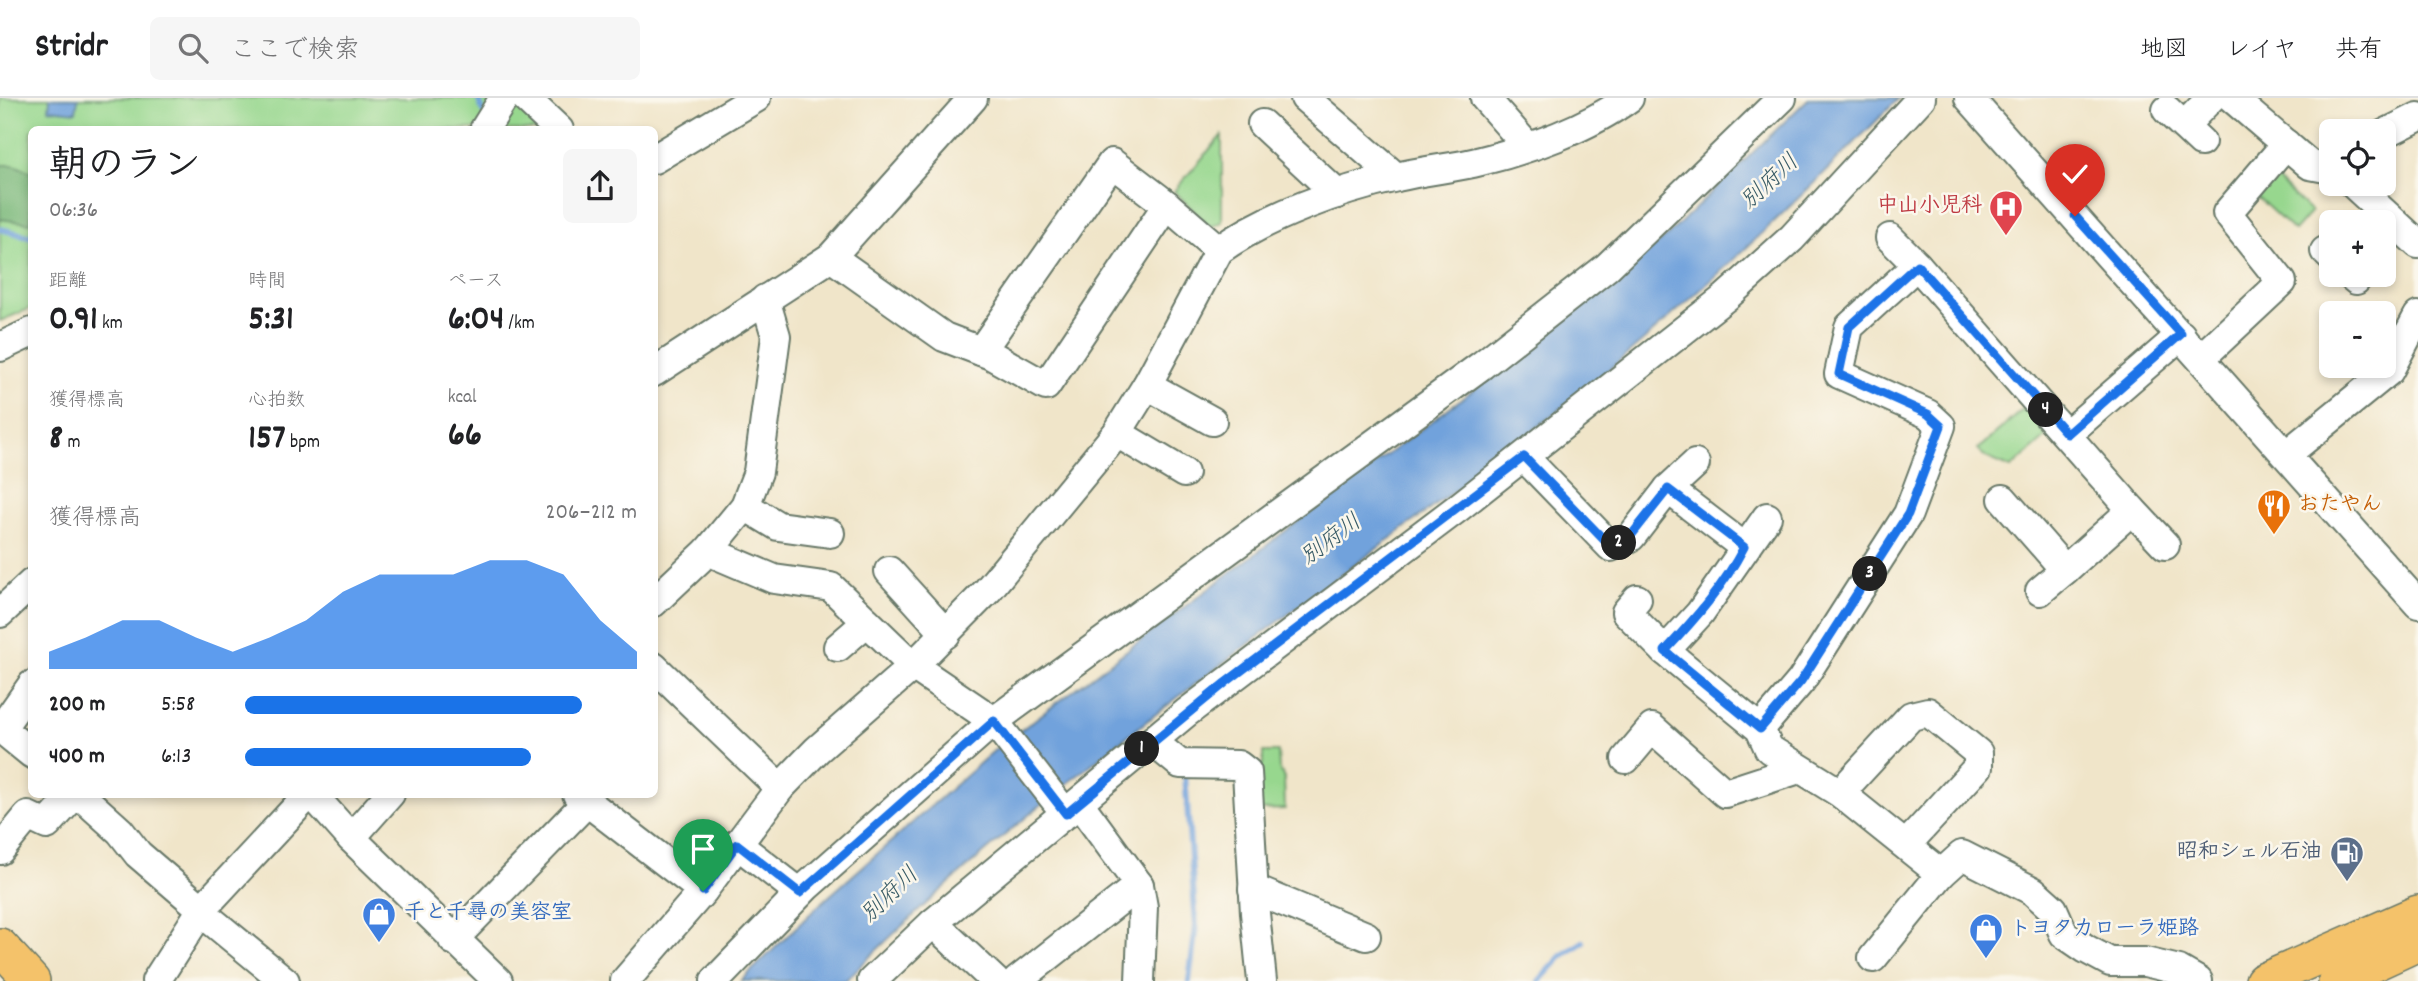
<!DOCTYPE html>
<html lang="ja">
<head>
<meta charset="utf-8">
<style>
  :root { --surface:#fff; --page:#f6f6f6; --text:#202124; --muted:#757577; --line:#e0e0e0; --accent:#1a73e8 }
  body { margin:0; font-family:Dekko,"Klee One",sans-serif; background:var(--page); color:var(--text); height:100vh; display:flex; flex-direction:column; font-size:26px; white-space:nowrap }
  * { box-sizing:border-box; margin:0 }
  p { font-size:23px; color:var(--muted) }
  .icon { flex:none; width:38px; height:38px; fill:none; stroke:currentColor; stroke-width:2; stroke-linecap:round; stroke-linejoin:round }
  .map { position:relative; flex:1; overflow:hidden }
  .panel { position:absolute; left:28px; top:28px; width:630px; height:672px; display:flex; flex-direction:column; background:var(--surface); border-radius:10px; box-shadow:0 4px 10px #0003 }
  .panel>* { flex:none }
  .buttons { position:absolute; left:2319px; top:21px; display:grid; gap:14px }
  .buttons a { display:grid; place-items:center; width:77px; height:77px; border-radius:10px; background:var(--surface); box-shadow:0 4px 10px #0003; font-size:35px }
  .pin { position:absolute; display:grid; place-items:center; width:60px; height:60px; color:#fff; margin:-72px -30px; border-radius:50% 50% 50% 0; rotate:-45deg; box-shadow:0 0 7px #0007 }
  .pin .icon { rotate:45deg }
  .km { position:absolute; width:35px; height:35px; margin:-18px; border-radius:50%; background:#222; color:#fff; font-size:19px; line-height:35px; text-align:center }
  .round { display:grid; place-items:center; flex:none; width:74px; height:74px; border-radius:10px; background:var(--page) }
  .head { display:flex; align-items:center; justify-content:space-between; height:119px; padding:0 21px }
  h1 { font-size:38px; font-weight:800; line-height:52px }
  .figures { display:grid; grid-template-columns:repeat(3,1fr); gap:10px; height:119px; padding:7px 21px }
  .figures div { display:grid; align-content:center }
  .figures b { font-size:35px; font-weight:800 }
  .figures small { font-size:19px; font-weight:400 }
  .figures p { font-size:19px }
  .chart { height:196px; padding:14px 21px }
  .chart p { display:flex; justify-content:space-between }
  .chart svg { width:100%; height:126px; margin-top:7px; fill:var(--accent); opacity:.7 }
  ul { padding:0 21px; list-style:none; font-size:23px }
  li { display:grid; grid-template-columns:112px 84px 1fr; align-items:center; height:52px }
  li i { height:18px; border-radius:9px; background:var(--accent) }
  header { display:flex; align-items:center; gap:42px; box-sizing:border-box; height:98px; padding:0 35px; background:var(--surface); border-bottom:2px solid var(--line) }
  header strong { font-size:33px }
  nav { display:flex; gap:38px; margin-inline-start:auto; font-size:24px }
  .search { width:490px; height:63px; background:var(--page); display:flex; align-items:center; gap:18px; box-sizing:border-box; padding:0 24px; border-radius:10px; color:var(--muted); font-size:26px }
  .map>svg:first-child { display:block }
  .green { fill:#97d78e; stroke:#5b8a61; stroke-width:2 }
  .forest { fill:#79b879; stroke:#4c7a56; stroke-width:2 }
  .water { fill:#71a2dc; stroke:#487088; stroke-width:2 }
  .lines { fill:none; stroke-linecap:round; stroke-linejoin:round }
  .stream { stroke:#71a2dc; stroke-width:6 }
  .minor-casing { stroke:#687868; stroke-width:32 }
  .major-casing { stroke:#687868; stroke-width:38 }
  .minor { stroke:#fff; stroke-width:28 }
  .major { stroke:#f4c26a; stroke-width:35 }
  .route-casing { stroke:#fff; stroke-width:14 }
  .route { stroke:#1a73e8; stroke-width:9 }
  .labels { text-anchor:middle; dominant-baseline:central; stroke-width:5; stroke-linejoin:round; paint-order:stroke }
  .health-label { font-size:21px; font-weight:bold; fill:#be3a42; stroke:#fbf7ec; text-anchor:end }
  .food-label { font-size:21px; font-weight:bold; fill:#c56008; stroke:#fbf7ec; text-anchor:start }
  .service-label { font-size:21px; font-weight:bold; fill:#4e5e75; stroke:#fbf7ec; text-anchor:end }
  .shop-label { font-size:21px; font-weight:bold; fill:#366cbe; stroke:#fbf7ec; text-anchor:start }
  .water-label { font-size:23px; font-style:italic; fill:#385b66; stroke:#fbf7ec }
</style>
</head>
<body>
<header>
<strong>Stridr</strong>
<div class="search"><svg class="icon" aria-label="search" viewBox="0 0 24 24"><circle cx="10" cy="10" r="6"/><path d="M15 15l6 6"/></svg>ここで検索</div>
<nav><a>地図</a><a>レイヤ</a><a>共有</a></nav>
</header>
<div class="map">
<svg width="2418" height="883" viewBox="0 0 2418 883">
  <rect width="100%" height="100%" fill="#fbf7ec"/>
  <filter id="ink" filterUnits="userSpaceOnUse"><feTurbulence type="fractalNoise" baseFrequency=".0143" numOctaves="2"/><feDisplacementMap in="SourceGraphic" scale="14" xChannelSelector="R" yChannelSelector="G"/><feConvolveMatrix kernelMatrix="1 2 1 2 8 2 1 2 1" color-interpolation-filters="sRGB"/></filter>
  <filter id="wash" filterUnits="userSpaceOnUse"><feTurbulence type="fractalNoise" baseFrequency=".00686" numOctaves="4" result="noise"/><feDisplacementMap in="SourceGraphic" scale="28" xChannelSelector="R" yChannelSelector="G"/><feGaussianBlur stdDeviation="1.57" result="paint"/><feColorMatrix in="noise" values="0 0 0 0 0 0 0 0 0 0 0 0 0 0 0 0 0 1.4 0 .05"/><feComposite in="paint" operator="in"/></filter>
  <g filter="url(#wash)">
    <rect width="100%" height="100%" fill="#f0e5c9"/>
    <g class="green">
      <path d="M0 0H498L478 31 32 32 31 210 0 223Z"/>
      <path d="M511 0 547 32H494Z"/>
      <path d="M1222 37V124L1210 129 1174 93Z"/>
      <path d="M2273 78 2311 114 2294 133 2255 97Z"/>
      <path d="M2029 306 2047 326 2041 332 2047 338 2011 370 1983 358 1978 351Z"/>
      <path d="M1263 654H1278L1279 671 1284 678 1285 711 1258 712 1256 669 1263 666Z"/>
    </g>
    <path class="forest" d="M0 67H14L31 74V125L0 121Z"/>
    <g class="water">
      <path d="M50 0H78L76 14 49 11Z"/>
      <path d="M1809 0H1899C1789 112 1676 220 1553 317 1315 504 1059 669 845 883H741L817 809 997 650 1553 232 1668 137Z"/>
    </g>
    <g class="lines">
      <g class="stream">
        <path d="M478 0 483 14"/>
        <path d="M0 131 32 139"/>
        <path d="M1185 677 1196 828 1189 883"/>
        <path d="M1539 883 1562 858 1583 844"/>
      </g>
    </g>
  </g>
  <g filter="url(#ink)">
    <g class="lines">
      <g class="minor-casing">
        <g id="minor">
          <path d="M525 0 559 32"/>
          <path d="M1305 0 1396 79"/>
          <path d="M1485 0 1527 48"/>
          <path d="M1969 0 2418 506"/>
          <path d="M2232 0 2310 67 2331 71"/>
          <path d="M2167 12 2201 44"/>
          <path d="M1262 26 1337 96"/>
          <path d="M2184 28 2211 0"/>
          <path d="M484 32 504 0"/>
          <path d="M2384 36 2418 19"/>
          <path d="M654 61 756 0"/>
          <path d="M2353 86 2418 146"/>
          <path d="M1890 140 1917 167"/>
          <path d="M2325 153 2331 159"/>
          <path d="M831 159 944 239 991 257 1046 288 1167 107 1219 152"/>
          <path d="M2350 177 2356 182"/>
          <path d="M0 249 32 234"/>
          <path d="M981 253 1112 65 1167 107"/>
          <path d="M2202 259 2282 184 2227 115 2286 46"/>
          <path d="M654 274 831 159 973 0"/>
          <path d="M1147 287 1212 323"/>
          <path d="M1117 335 1184 375"/>
          <path d="M2067 336 2181 237"/>
          <path d="M2287 356 2389 273 2418 218"/>
          <path d="M1524 359 1611 449 1631 439 1668 391 1695 366"/>
          <path d="M1668 391 1744 449"/>
          <path d="M745 408 778 428 830 435"/>
          <path d="M2132 412 2165 447"/>
          <path d="M1767 419 1700 515 1665 553 1760 631 1769 651 1840 695 1941 776 1962 757 2033 793 2053 811 2064 836 2086 851 2110 864H2145L2179 872 2198 883"/>
          <path d="M708 453 774 481 831 489 913 568 994 623 1066 716"/>
          <path d="M889 473 946 536"/>
          <path d="M2040 493 2065 472"/>
          <path d="M1637 501 1626 514 1665 553"/>
          <path d="M654 504 708 453 745 408 758 374 776 238 765 201"/>
          <path d="M0 515 32 485"/>
          <path d="M838 549 867 524"/>
          <path d="M654 569 780 690"/>
          <path d="M0 630 32 656"/>
          <path d="M1 631 32 587"/>
          <path d="M1760 631 1801 583 1908 416 1941 328 1928 316 1839 276 1849 229 1917 167 2132 412 2065 472 2003 401"/>
          <path d="M1152 643 1180 666 1238 667 1247 674 1255 815 1262 883"/>
          <path d="M1626 661 1652 630 1725 695 1799 671"/>
          <path d="M1840 695 1911 618 1928 614 1978 655V669L1907 746"/>
          <path d="M79 696 120 733 138 756 202 811 207 819 285 883"/>
          <path d="M312 696 351 740 498 883"/>
          <path d="M577 696 703 793"/>
          <path d="M1079 705 1139 787 1143 809 1140 883"/>
          <path d="M351 740 390 696"/>
          <path d="M737 746 800 795"/>
          <path d="M0 752 28 718 47 727 75 696"/>
          <path d="M1253 791 1366 838"/>
          <path d="M933 825 995 883"/>
          <path d="M453 842 586 705"/>
          <path d="M1873 860 1941 776"/>
          <path d="M156 883 202 811 309 696"/>
          <path d="M625 883 703 793 780 690 817 652 913 568 988 492 1117 335 1147 287 1219 152C1267 118 1339 92 1397 79 1425 72 1454 70 1481 63 1530 51 1588 30 1629 0"/>
          <path d="M715 883 806 789 994 623 1482 267 1607 169 1782 0"/>
          <path d="M872 883 933 825 1186 615 1459 409 1726 199 1792 140 1921 0"/>
          <path d="M1017 883 1139 787"/>
        </g>
      </g>
      <g class="major-casing">
        <g id="major">
          <path d="M0 848 32 883"/>
          <path d="M2263 883 2418 815"/>
          <path d="M2336 883 2418 845"/>
        </g>
      </g>
      <use href="#minor" class="minor"/>
      <use href="#major" class="major"/>
    </g>
  </g>
  <g class="lines" filter="url(#ink)">
    <g class="route-casing">
      <path id="route" d="M703 793 737 746 800 795 994 623 1066 716 1225 585 1524 359 1611 449 1630 439 1668 391 1744 449C1724 488 1695 521 1665 553L1760 631 1801 583 1908 416 1941 328 1928 316 1839 276 1849 229 1917 167 2067 336 2181 236 2075 118"/>
    </g>
    <use href="#route" class="route"/>
  </g>
  <defs>
    <g id="hospital-pin" transform="scale(1.75)"><path d="M0 17L-7.5 6A9.5 9.5 0 1 1 7.5 6Z" fill="#e0444e" stroke="#fbf7ec"/><path d="M-5-5h3v3.5h4V-5h3V5h-3V1.5h-4V5h-3Z" fill="#fff"/></g>
    <g id="restaurant-pin" transform="scale(1.75)"><path d="M0 17L-7.5 6A9.5 9.5 0 1 1 7.5 6Z" fill="#e8710a" stroke="#fbf7ec"/><path d="M-5-6h1v4h1v-4h1v4h1v-4h1v5L-1.5 .5V6h-2V.5L-5-1ZM5-6V6H3V1.5H1.5Q1.5-4 5-6Z" fill="#fff"/></g>
    <g id="fuel-pin" transform="scale(1.75)"><path d="M0 17L-7.5 6A9.5 9.5 0 1 1 7.5 6Z" fill="#5c6f8a" stroke="#fbf7ec"/><path d="M-5.5-6h7V0h2V4h1.3V-2.5L3-4.5l.8-.8L6-3V5H2.5V1h-1V6h-7ZM-4.2-4.7v3.2H.2V-4.7Z" fill="#fff"/></g>
    <g id="shop-pin" transform="scale(1.75)"><path d="M0 17L-7.5 6A9.5 9.5 0 1 1 7.5 6Z" fill="#3f7fe0" stroke="#fbf7ec"/><path d="M-5-2.5h2.3a2.7 3.5 0 0 1 5.4 0H5L5.5 6h-11ZM-1.5-2.5h3a1.5 2.3 0 0 0-3 0Z" fill="#fff"/></g>
  </defs>
  <g fill-rule="evenodd">
    <use href="#hospital-pin" x="2006" y="109"/>
    <use href="#restaurant-pin" x="2274" y="408"/>
    <use href="#fuel-pin" x="2347" y="755"/>
    <use href="#shop-pin" x="379" y="816"/>
    <use href="#shop-pin" x="1986" y="832"/>
  </g>
  <g class="labels">
    <g class="health-label">
      <text x="1982" y="109">中山小児科</text>
    </g>
    <g class="food-label">
      <text x="2298" y="408">おたやん</text>
    </g>
    <g class="service-label">
      <text x="2322" y="755">昭和シェル石油</text>
    </g>
    <g class="shop-label">
      <text x="404" y="816">千と千尋の美容室</text>
      <text x="2010" y="832">トヨタカローラ姫路</text>
    </g>
    <g class="water-label">
      <text transform="translate(1771 85) rotate(-43)">別府川</text>
      <text transform="translate(1332 443) rotate(-37)">別府川</text>
      <text transform="translate(891 798) rotate(-44)">別府川</text>
    </g>
  </g>
</svg>
<div class="buttons">
<a><svg class="icon" aria-label="locate" viewBox="0 0 24 24"><circle cx="12" cy="12" r="6"/><path d="M12 2v4M12 18v4M2 12h4M18 12h4"/></svg></a>
<a>+</a>
<a>−</a>
</div>
<div class="pin" style="left:703px;top:793px;background:#1e9e55"><svg class="icon" aria-label="arrive" viewBox="0 0 24 24"><path d="M6 21V4h12l-3 4 3 4H6"/></svg></div>
<div class="pin" style="left:2075px;top:118px;background:#d93025"><svg class="icon" aria-label="check" viewBox="0 0 24 24"><path d="M5 12l5 5 9-10"/></svg></div>
<b class="km" style="left:1142px;top:651px">1</b>
<b class="km" style="left:1619px;top:445px">2</b>
<b class="km" style="left:1870px;top:476px">3</b>
<b class="km" style="left:2046px;top:312px">4</b>
<section class="panel">
<div class="head"><div><h1>朝のラン</h1><p>06:36</p></div><a class="round"><svg class="icon" aria-label="share" viewBox="0 0 24 24"><path d="M12 15V3M7 8l5-5 5 5M5 13v7h14v-7"/></svg></a></div>
<div class="figures">
<div><p>距離</p><b>0.91<small> km</small></b></div>
<div><p>時間</p><b>5:31</b></div>
<div><p>ペース</p><b>6:04<small> /km</small></b></div>
</div>
<div class="figures">
<div><p>獲得標高</p><b>8<small> m</small></b></div>
<div><p>心拍数</p><b>157<small> bpm</small></b></div>
<div><p>kcal</p><b>66</b></div>
</div>
<div class="chart"><p><span>獲得標高</span>206–212 m</p>
<svg viewBox="0 0 160 44" preserveAspectRatio="none"><path d="M0 44V38L10 33L20 27L30 27L40 33L50 38L60 33L70 27L80 17L90 11L100 11L110 11L120 6L130 6L140 11L150 27L160 38V44z"/></svg>
</div>
<ul>
<li><b>200 m</b>5:58<i style="width:86%"></i></li>
<li><b>400 m</b>6:13<i style="width:73%"></i></li>
</ul>
</section>
</div>
</body>
</html>
